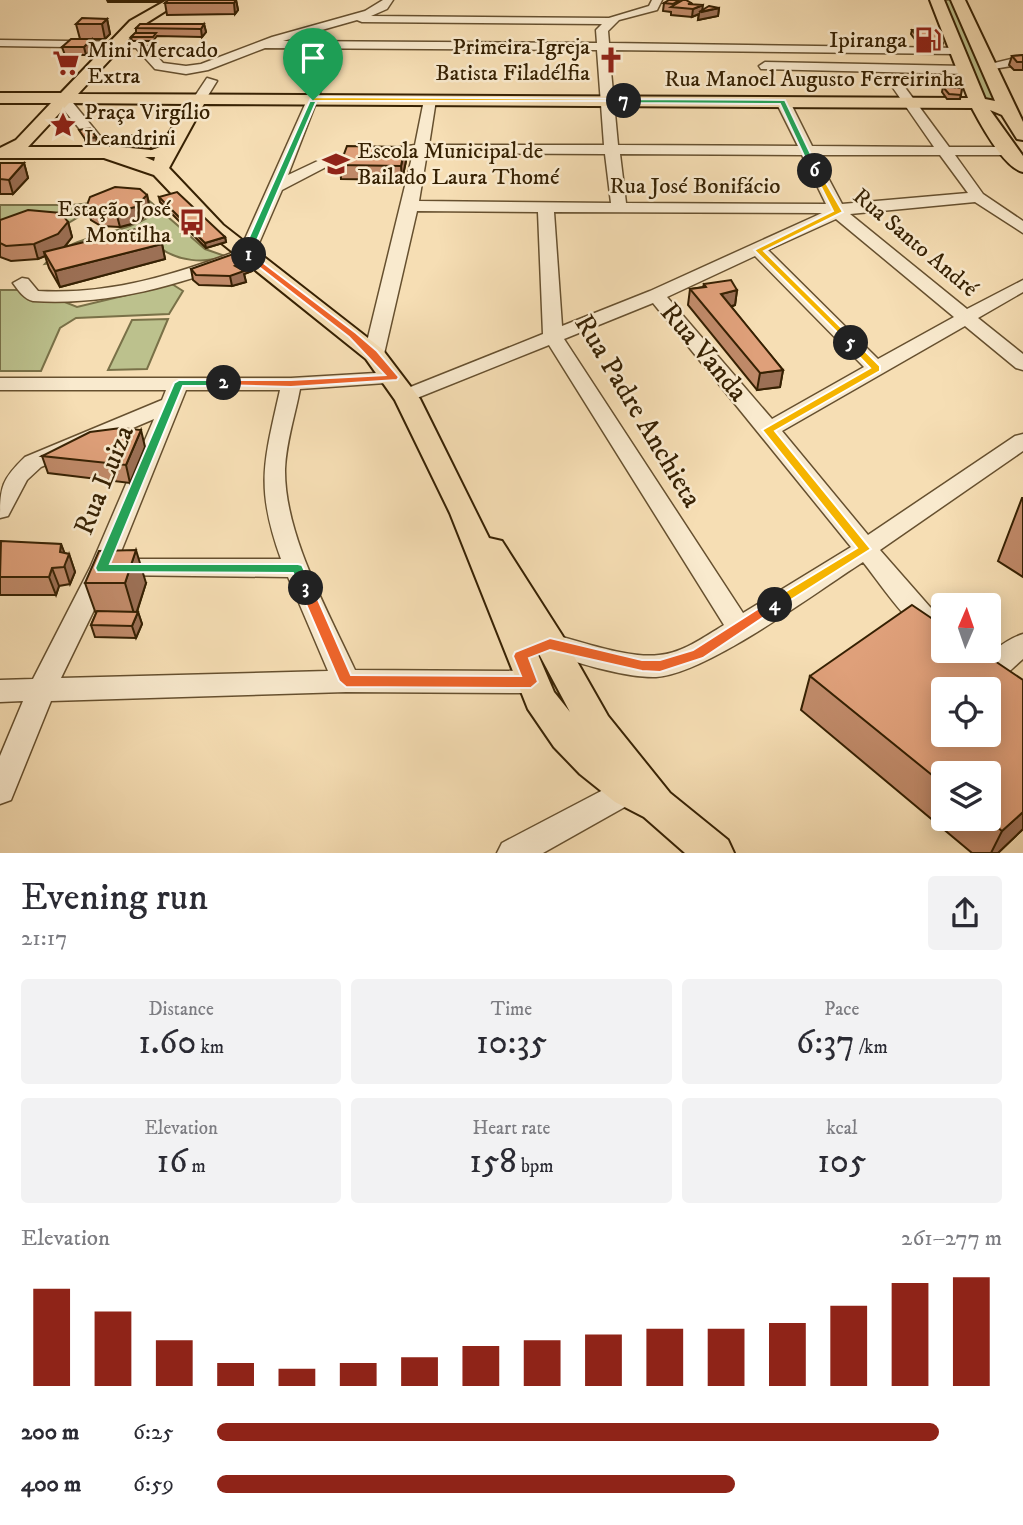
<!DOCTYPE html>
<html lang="en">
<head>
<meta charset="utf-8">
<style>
  :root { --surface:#fff; --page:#f2f2f3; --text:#2b2b33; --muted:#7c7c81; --accent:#8f2418 }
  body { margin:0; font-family:"IM FELL DW Pica",serif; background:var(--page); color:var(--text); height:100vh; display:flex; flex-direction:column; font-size:26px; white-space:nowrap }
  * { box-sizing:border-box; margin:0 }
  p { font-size:23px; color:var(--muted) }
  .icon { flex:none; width:38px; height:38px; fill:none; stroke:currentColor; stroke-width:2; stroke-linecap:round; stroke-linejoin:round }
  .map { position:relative; height:853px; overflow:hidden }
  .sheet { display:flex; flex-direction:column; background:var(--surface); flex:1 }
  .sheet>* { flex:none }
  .needle { width:46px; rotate:2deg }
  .fabs { position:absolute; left:931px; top:593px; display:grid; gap:14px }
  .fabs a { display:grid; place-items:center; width:70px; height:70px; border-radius:7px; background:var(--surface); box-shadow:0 4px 18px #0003; font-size:35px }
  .pin { position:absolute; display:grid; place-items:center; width:60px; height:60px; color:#fff; margin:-72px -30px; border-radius:50% 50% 50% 0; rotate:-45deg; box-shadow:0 0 7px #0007 }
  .pin .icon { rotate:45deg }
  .km { position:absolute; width:35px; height:35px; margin:-18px; border-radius:50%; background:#222; color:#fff; font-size:19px; line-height:35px; text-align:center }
  .round { display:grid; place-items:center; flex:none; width:74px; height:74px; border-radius:7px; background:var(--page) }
  .head { display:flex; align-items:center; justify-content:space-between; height:119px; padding:0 21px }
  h1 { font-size:38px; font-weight:600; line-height:52px }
  .figures { display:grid; grid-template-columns:repeat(3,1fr); gap:10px; height:119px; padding:7px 21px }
  .figures div { display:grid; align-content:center; border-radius:7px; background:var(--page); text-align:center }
  .figures b { font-size:35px; font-weight:600 }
  .figures small { font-size:19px; font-weight:400 }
  .figures p { font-size:19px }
  .chart { height:196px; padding:14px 21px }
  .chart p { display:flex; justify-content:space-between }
  .chart svg { width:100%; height:126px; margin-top:7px; stroke:var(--accent); stroke-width:6 }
  ul { padding:0 21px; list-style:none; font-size:23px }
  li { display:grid; grid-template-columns:112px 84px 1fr; align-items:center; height:52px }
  li i { height:18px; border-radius:9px; background:var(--accent) }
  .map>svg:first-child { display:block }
  .green { fill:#bcc18d; stroke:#797148; stroke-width:2 }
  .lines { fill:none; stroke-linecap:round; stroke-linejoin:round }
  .minor-casing { stroke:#66502f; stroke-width:3 }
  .major-casing { stroke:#362103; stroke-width:4 }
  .minor { fill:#f9eace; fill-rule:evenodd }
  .major { fill:#f6deb4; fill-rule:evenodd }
  .wall { fill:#c08a69; stroke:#362103; stroke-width:2; fill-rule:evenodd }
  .shaded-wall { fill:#9c7055; stroke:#362103; stroke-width:2 }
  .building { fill:#dfa07a; stroke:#362103; stroke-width:2; fill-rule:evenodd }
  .split-1 { fill:#22a559; stroke:#fff; stroke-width:2 }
  .split-2 { fill:#f0652b; stroke:#fff; stroke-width:2 }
  .split-3 { fill:#22a559; stroke:#fff; stroke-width:2 }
  .split-4 { fill:#f0652b; stroke:#fff; stroke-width:2 }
  .split-5 { fill:#f5b400; stroke:#fff; stroke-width:2 }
  .split-6 { fill:#f5b400; stroke:#fff; stroke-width:2 }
  .split-7 { fill:#22a559; stroke:#fff; stroke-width:2 }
  .split-8 { fill:#f5b400; stroke:#fff; stroke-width:2 }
  .labels { text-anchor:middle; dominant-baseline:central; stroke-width:5; stroke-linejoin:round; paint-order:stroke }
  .far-poi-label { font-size:23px; fill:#362103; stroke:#f9eace; text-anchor:end }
  .far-street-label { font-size:23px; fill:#362103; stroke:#f9eace }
  .street-label { font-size:28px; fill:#362103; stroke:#f9eace }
</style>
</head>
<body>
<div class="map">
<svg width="1023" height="853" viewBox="0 0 1023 853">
  <rect width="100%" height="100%" fill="#f6deb4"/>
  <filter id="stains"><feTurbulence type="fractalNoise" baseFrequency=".00286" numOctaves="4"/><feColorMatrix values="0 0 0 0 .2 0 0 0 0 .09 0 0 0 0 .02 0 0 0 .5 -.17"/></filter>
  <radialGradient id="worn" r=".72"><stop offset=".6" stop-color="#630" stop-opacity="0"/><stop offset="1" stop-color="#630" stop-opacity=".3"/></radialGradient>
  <g class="green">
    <path d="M943 0H953L997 102 986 100Z"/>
    <path d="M146 198 205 249 225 256C204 264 178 261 160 248L45 264C73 232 120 237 152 215L151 205 137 199 97 206 65 225 0 234V205H71Z"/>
    <path d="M164 279 183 291 169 314 76 318 60 328 41 371H0V290H35L77 307 135 293Z"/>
    <path d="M168 319 147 369 108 370 132 320Z"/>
  </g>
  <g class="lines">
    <g class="minor-casing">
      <g id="minor">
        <path d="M383 0H393L387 9 371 16 609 18 649 6 652 0H662L657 10 619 20 608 31 609 43 961 48 963 50 957 54 609 50 618 145 798 146 776 102 783 98 790 102 812 146 934 147 891 85 897 81 901 82 949 147H1005L1012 151 1005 155H955L983 194 1023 221V233L975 202 850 214 967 309 1023 280V292L978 318 1023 354V370L1016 368 965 326 782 431 868 535 1015 436 1023 434V451L880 550 930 607 943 618V642C910 632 884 588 863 562 816 592 707 674 656 677 624 678 572 661 541 651L537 644 541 637 550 634C581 641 628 659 659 655 683 653 704 637 724 625L549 345 412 400H398L395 396 398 392 543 334 538 212 417 211 384 354 374 360 364 354 413 153 328 166 282 190 253 257C181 284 111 306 33 301 24 299 19 291 13 283L22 278 28 279 38 291C110 295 174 275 240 250L307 100 321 59 327 55 333 59 288 175 324 158 415 145 424 100 430 96 436 100 429 145H604L597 50 265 48 208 70 186 74 155 69 136 48 0 46V40L138 42 149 47 163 63 186 66 201 64 272 37 365 11ZM357 20 362 22 602 24 596 30 597 43 283 41ZM427 153 605 154 611 203 419 201ZM620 154 802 155 826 204 626 203ZM816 155H940L968 193 842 204ZM554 212 822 213 650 291 562 326ZM836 219 954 317 878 359 768 250ZM755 256 864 367 772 419 667 297ZM653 303 851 547 743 613 564 339Z"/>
        <path d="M1023 56V64L988 70 982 66Z"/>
        <path d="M765 62 965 66 971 70 965 74 761 69 759 66Z"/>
        <path d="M207 78 217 81 204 102H194L193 99Z"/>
        <path d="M59 98H69L114 153 112 156H102L59 104Z"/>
        <path d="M393 372 403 378 400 382 300 389C295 416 286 442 285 469 284 534 328 611 355 670L531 671 541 674 545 682 541 690 531 693 346 692 51 701 11 800 0 804V756L23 701 0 702V680L33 679 90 568 154 419 41 467 27 480 8 516 0 518C0 487 2 479 25 457L162 400 166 390H0V378H291ZM186 390H280C264 462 255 487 281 559H118ZM111 575 288 577 328 671 61 678Z"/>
        <path d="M1023 634V659C1010 670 999 685 980 679L976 671C984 656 1007 639 1023 634Z"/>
        <path d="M628 777 639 781 643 790 639 799 543 853H497L502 843Z"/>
      </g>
    </g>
    <g class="major-casing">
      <path id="major" d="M167 0H183L140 27 78 94 968 98 930 0H944L985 99 995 101 951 0H965L1023 122V140L1017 139 1002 115 990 110 1023 156V172C1004 168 981 125 972 108L204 104 169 168 223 225 382 349 420 399 489 538 502 541 562 635 608 716 670 793 728 840 734 853H685L644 817 615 802 580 774 554 747 528 709 450 513 395 400 366 359 209 233 154 175 104 158H0V148L16 140 51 103H0V93H61L130 21ZM69 103 188 104 160 147H28ZM145 157H155L154 161ZM536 650 538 652 570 712 554 692Z"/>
    </g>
    <use href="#minor" class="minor"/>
    <use href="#major" class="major"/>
  </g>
  <g class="wall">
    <path d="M107 0H164L161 2H108Z"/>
    <path d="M236 0 238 10 235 14 167 15 165 3Z"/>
    <path d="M679 2 691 3V5L702 10 719 8 718 16 698 20 699 14 692 17 671 15V12L663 11 664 3Z"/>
    <path d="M107 19 110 34 105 39H92L94 47 86 55H65L62 47 80 39 76 24Z"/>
    <path d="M204 24 206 32 202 37 157 36 153 41H132L131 37 136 33V28Z"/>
    <path d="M912 30 943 43 942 47 920 46 911 34Z"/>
    <path d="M1023 55V70H1014L1009 65 1012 56Z"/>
    <path d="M943 87 962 88 960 99H947L942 92Z"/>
    <path d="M109 141H162L160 146 151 149 110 145Z"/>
    <path d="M405 147 406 161 402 180 341 179 340 165Z"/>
    <path d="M0 163H24L28 178 13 194H0Z"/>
    <path d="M147 195 150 210 139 222 120 227 101 226 91 220 87 205Z"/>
    <path d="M159 197 225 237 226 242 206 248 160 202Z"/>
    <path d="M0 220 68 222 72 237 64 248 162 244 165 259 60 287 49 268 45 256 38 259 11 261 0 257Z"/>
    <path d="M191 269 252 271 244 274 246 282 232 286 199 285 193 280Z"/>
    <path d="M704 284 737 290 735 305 731 307 783 370 780 387 757 390 688 305 690 289 703 287Z"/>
    <path d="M145 447 130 483 48 473 42 456Z"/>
    <path d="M1022 498H1023V577L998 561Z"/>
    <path d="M0 543 61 544 64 553 69 554 75 572 70 584 59 586 56 595H0Z"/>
    <path d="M85 583H146L137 612H138L142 624 136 638 95 637 91 625 96 614Z"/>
    <path d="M810 676 1023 829 998 853H972L801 710ZM943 774 989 819H943Z"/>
  </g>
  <g class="shaded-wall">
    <path d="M236 0 238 10 235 14 234 3Z"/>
    <path d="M703 5 702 12 719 8 718 16 698 20 699 14 692 17 693 9Z"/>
    <path d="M107 19 110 34 105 39 102 24Z"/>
    <path d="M204 24 206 32 202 37 201 29Z"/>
    <path d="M92 39 94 47 86 55 84 47Z"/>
    <path d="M161 136 162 141 160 146 151 149 150 144Z"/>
    <path d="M96 137 97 142 86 144 85 139Z"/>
    <path d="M405 147 406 161 402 180 401 166Z"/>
    <path d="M24 163 28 178 13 194 9 180Z"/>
    <path d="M147 195 150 210 139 222 120 227 116 212Z"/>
    <path d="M68 222 72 237 62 250 44 252 45 256 38 259 34 244Z"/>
    <path d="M225 237 226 242 206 248 205 243Z"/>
    <path d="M162 244 165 259 60 287 55 271Z"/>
    <path d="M250 260 252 271 244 274 246 282 232 286 230 276 235 266Z"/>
    <path d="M737 290 735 305 718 310 721 294Z"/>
    <path d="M783 370 780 387 757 390 760 373Z"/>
    <path d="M141 430 145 447 130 483 126 465Z"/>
    <path d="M61 544 67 559 69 554 75 572 70 584 60 552Z"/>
    <path d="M136 550 146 583 135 617 125 583Z"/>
    <path d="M52 568 59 586 56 595 49 577Z"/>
    <path d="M138 612 142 624 136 638 132 626Z"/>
    <path d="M1023 812V829L998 853H991L1002 831Z"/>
  </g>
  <g class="building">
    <path d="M168 0H236L234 3H165Z"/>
    <path d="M669 0H674L679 1 673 4 664 3Z"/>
    <path d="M683 0H686L691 3 688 4 703 5 693 9 671 7Z"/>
    <path d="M709 6 719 8 699 12Z"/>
    <path d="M82 18 107 19 102 24H76Z"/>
    <path d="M140 24H204L201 29 136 28Z"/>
    <path d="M912 30H939L943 43 921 42Z"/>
    <path d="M135 33H156L153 37H131Z"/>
    <path d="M71 39H92L84 47H62Z"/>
    <path d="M1023 55V62H1017L1012 56Z"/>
    <path d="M943 87 962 88 961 95 949 94Z"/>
    <path d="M90 128 96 137 85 139 79 130Z"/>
    <path d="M113 135 161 136 159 142 150 144 109 141Z"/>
    <path d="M347 146 405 147 401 166 340 165Z"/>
    <path d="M0 163H24L9 180 0 179Z"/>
    <path d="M115 187 140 189 147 195 135 207 116 212 97 211 87 205 90 197Z"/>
    <path d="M177 192 225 237 205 243 159 197Z"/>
    <path d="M28 210 61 213 68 222 58 234 34 244 6 246 0 243V220Z"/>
    <path d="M149 226 162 244 55 271 44 252Z"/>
    <path d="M239 252 250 260 235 266 244 271 230 276 196 275 191 269Z"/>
    <path d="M731 280 737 290 721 294 783 370 760 373 690 289 706 287 704 284Z"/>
    <path d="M121 428 141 430 126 465 42 456 90 432Z"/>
    <path d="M1 541 61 544 60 552 69 554 64 567 52 568 49 577H0Z"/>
    <path d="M136 550 125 583H85L99 551Z"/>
    <path d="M912 605 943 626V651H980L1023 680V812L1002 831 987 819H989V774H943V784L810 676ZM943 690H989V735H943Z"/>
    <path d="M97 611 138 612 132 626 91 625Z"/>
  </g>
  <path class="split-1" d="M311 98 317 100 252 252 254 255 246 257 242 253Z"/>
  <path class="split-2" d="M249 252 356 333 377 351 399 377 397 380 291 387 220 385V381L224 380H291L385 375 349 337 246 257Z"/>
  <path class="split-3" d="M179 380H224L229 383 224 386H183L110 564H298L302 565 313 588 311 592H301L293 573 97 572 95 568 174 383Z"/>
  <path class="split-4" d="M306 584 313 588 351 675 521 676 513 656 515 652 550 638 642 660H660L693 650 770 601H780L782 605 703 658 660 672 642 671 550 650 529 658 538 682 531 688 346 687 339 681 299 588Z"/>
  <path class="split-5" d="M848 341H855L880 366V371L775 431 871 549 775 610 768 605 770 601 857 548 762 430 870 368 848 345Z"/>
  <path class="split-6" d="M812 169H818L843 212 764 251 855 341 856 343 851 346 754 250 833 211Z"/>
  <path class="split-7" d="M622 99 785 100 819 171H811L780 104 624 103Z"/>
  <path class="split-8" d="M313 97 624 99 628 101H311Z"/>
  <defs>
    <g id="fuel-bare" transform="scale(2.1)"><path d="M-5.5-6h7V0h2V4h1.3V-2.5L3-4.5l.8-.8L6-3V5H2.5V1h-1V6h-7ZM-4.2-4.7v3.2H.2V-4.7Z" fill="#8f2418" stroke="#f9eace" stroke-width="2.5" paint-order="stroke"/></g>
    <g id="church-bare" transform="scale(2.1)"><path d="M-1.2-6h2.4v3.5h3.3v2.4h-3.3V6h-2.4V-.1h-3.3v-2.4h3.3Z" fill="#8f2418" stroke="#f9eace" stroke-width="2.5" paint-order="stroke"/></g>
    <g id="supermarket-bare" transform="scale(2.1)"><path d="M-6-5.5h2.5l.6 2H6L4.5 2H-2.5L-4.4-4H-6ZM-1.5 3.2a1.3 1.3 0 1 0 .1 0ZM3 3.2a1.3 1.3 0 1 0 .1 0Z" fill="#8f2418" stroke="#f9eace" stroke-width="2.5" paint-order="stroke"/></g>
    <g id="sight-bare" transform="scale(2.1)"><path d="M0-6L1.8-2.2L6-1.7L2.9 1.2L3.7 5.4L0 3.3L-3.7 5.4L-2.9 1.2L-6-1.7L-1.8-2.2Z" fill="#8f2418" stroke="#f9eace" stroke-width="2.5" paint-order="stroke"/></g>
    <g id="school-bare" transform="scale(2.1)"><path d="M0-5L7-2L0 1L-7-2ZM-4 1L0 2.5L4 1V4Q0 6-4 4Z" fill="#8f2418" stroke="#f9eace" stroke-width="2.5" paint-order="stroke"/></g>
    <g id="bus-bare" transform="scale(2.1)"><path d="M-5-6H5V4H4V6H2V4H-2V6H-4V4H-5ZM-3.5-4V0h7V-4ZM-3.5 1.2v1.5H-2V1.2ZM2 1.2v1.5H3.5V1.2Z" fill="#8f2418" stroke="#f9eace" stroke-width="2.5" paint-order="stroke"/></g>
  </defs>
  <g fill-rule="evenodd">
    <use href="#fuel-bare" x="928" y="40"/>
    <use href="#church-bare" x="611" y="60"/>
    <use href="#supermarket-bare" x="66" y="63"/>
    <use href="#sight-bare" x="63" y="125"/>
    <use href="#school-bare" x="336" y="164"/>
    <use href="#bus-bare" x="192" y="222"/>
  </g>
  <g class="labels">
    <g class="far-poi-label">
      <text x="907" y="40">Ipiranga</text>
      <text x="590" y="47">Primeira Igreja<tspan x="590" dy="26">Batista Filadélfia</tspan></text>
      <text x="87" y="50" text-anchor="start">Mini Mercado<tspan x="87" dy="26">Extra</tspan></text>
      <text x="84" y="112" text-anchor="start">Praça Virgílio<tspan x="84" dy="26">Leandrini</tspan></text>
      <text x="357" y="151" text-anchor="start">Escola Municipal de<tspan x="357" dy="26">Bailado Laura Thomé</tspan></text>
      <text x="171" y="209">Estação José<tspan x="171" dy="26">Montilha</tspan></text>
    </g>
    <g class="far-street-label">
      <text x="814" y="79">Rua Manoel Augusto Ferreirinha</text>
      <text x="695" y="186">Rua José Bonifácio</text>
      <text transform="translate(915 243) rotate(40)">Rua Santo André</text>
    </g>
    <g class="street-label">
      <text transform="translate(704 352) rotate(50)">Rua Vanda</text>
      <text transform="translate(638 411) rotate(59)">Rua Padre Anchieta</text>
      <text transform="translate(104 480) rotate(-68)">Rua Luiza</text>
    </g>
  </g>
  <rect width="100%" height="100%" filter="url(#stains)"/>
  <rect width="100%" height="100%" fill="url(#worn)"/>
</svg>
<div class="fabs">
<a><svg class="needle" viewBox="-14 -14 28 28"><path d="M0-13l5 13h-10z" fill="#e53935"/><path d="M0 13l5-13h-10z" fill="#7c7c81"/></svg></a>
<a><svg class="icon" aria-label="locate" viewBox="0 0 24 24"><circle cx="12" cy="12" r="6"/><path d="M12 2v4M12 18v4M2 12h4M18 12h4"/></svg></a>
<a><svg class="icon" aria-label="layers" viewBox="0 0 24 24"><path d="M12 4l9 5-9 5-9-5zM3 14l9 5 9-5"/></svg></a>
</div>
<div class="pin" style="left:313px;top:100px;background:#1e9e55"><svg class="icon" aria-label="arrive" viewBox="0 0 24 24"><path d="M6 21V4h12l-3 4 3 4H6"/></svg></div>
<b class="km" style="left:249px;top:255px">1</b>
<b class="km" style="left:224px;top:383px">2</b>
<b class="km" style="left:306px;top:588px">3</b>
<b class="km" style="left:775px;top:605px">4</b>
<b class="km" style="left:851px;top:343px">5</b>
<b class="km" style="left:815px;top:171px">6</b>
<b class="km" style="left:624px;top:101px">7</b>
</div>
<section class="sheet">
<div class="head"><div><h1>Evening run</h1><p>21:17</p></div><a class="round"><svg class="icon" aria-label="share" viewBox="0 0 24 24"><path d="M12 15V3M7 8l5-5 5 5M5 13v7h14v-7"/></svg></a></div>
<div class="figures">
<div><p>Distance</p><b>1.60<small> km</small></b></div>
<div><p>Time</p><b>10:35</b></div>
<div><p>Pace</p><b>6:37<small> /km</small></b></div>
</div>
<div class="figures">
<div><p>Elevation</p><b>16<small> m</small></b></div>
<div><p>Heart rate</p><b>158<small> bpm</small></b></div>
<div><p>kcal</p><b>105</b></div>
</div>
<div class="chart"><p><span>Elevation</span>261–277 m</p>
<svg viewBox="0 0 160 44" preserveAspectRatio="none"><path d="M5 44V10M15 44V18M25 44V28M35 44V36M45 44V38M55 44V36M65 44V34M75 44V30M85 44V28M95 44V26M105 44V24M115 44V24M125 44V22M135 44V16M145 44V8M155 44V6"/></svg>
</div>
<ul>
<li><b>200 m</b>6:25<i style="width:92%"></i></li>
<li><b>400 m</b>6:59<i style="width:66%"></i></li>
</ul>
</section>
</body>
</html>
